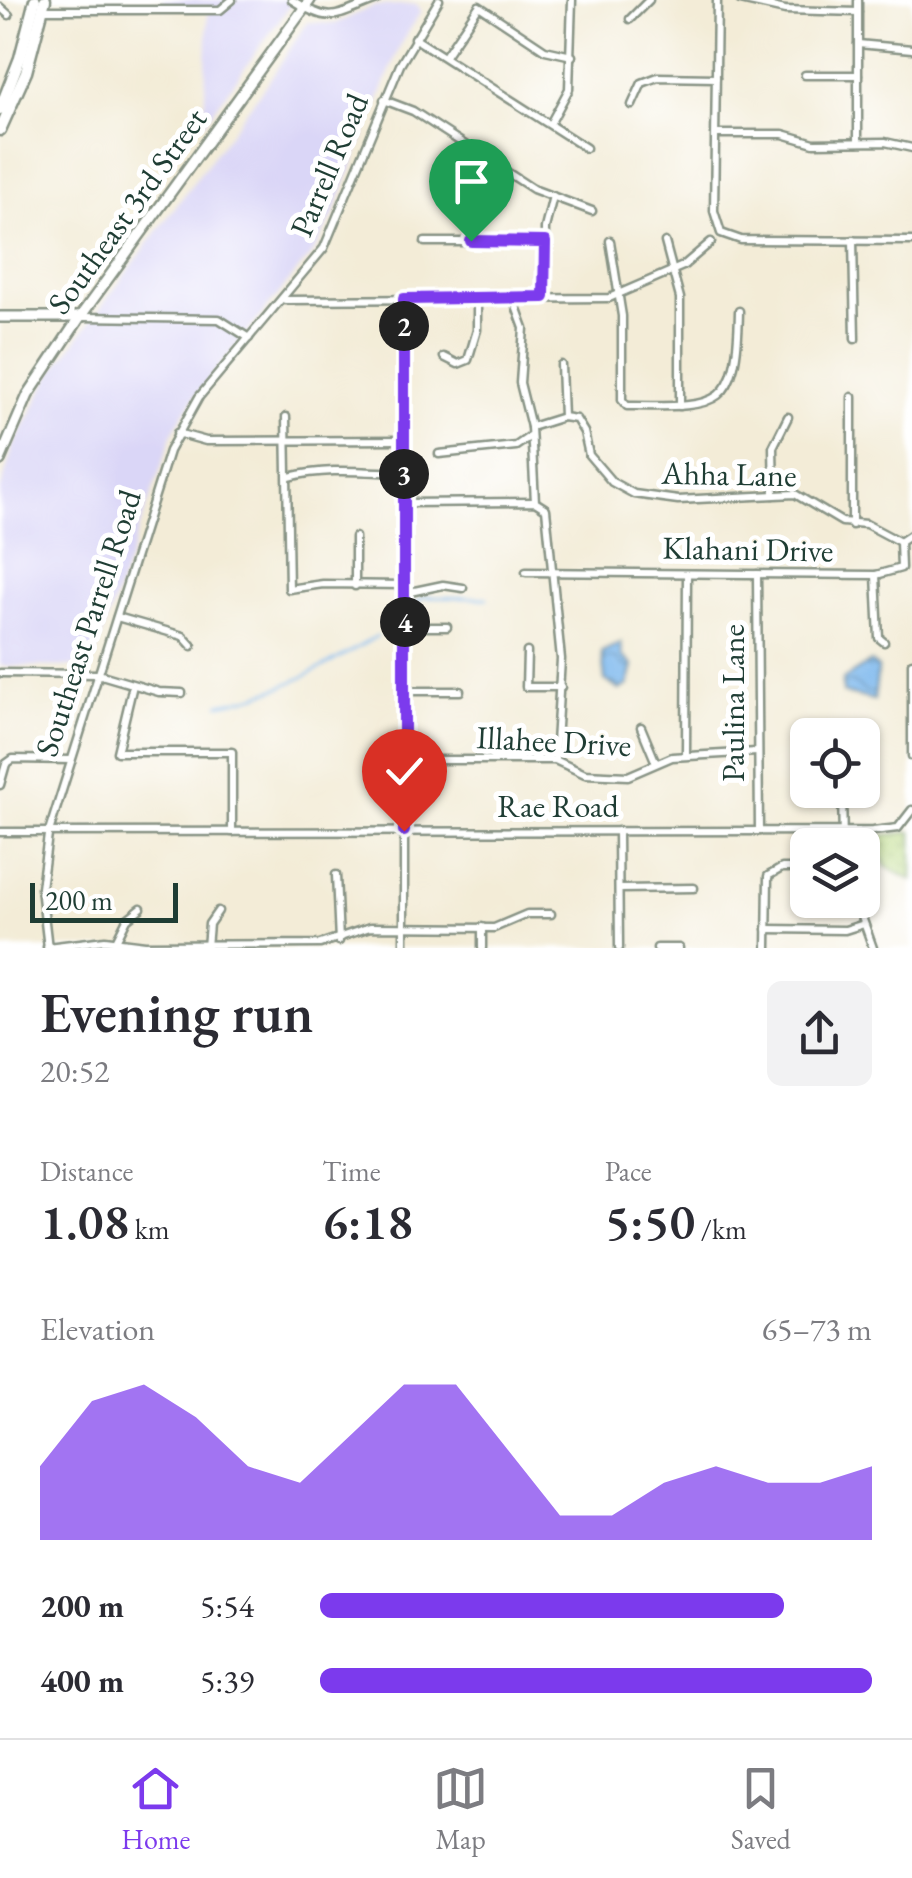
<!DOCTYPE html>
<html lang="en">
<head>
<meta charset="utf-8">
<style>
  :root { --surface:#fff; --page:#f2f2f3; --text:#2b2b33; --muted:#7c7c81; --line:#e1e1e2; --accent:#7c3aed }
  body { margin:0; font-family:"EB Garamond",serif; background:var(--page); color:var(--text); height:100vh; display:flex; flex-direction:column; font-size:38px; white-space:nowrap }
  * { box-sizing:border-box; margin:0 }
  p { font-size:32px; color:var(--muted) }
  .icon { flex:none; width:55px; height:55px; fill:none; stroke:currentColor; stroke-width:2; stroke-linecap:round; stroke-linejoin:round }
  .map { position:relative; height:948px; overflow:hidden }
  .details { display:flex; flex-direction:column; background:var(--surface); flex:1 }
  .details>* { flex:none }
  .tools { position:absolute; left:790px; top:718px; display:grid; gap:20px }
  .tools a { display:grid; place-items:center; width:90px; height:90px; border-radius:15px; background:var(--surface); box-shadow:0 2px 8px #0004; font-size:50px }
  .scale { position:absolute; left:30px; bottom:25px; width:148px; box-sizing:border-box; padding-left:10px; border:5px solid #1f3d34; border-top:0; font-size:28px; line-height:35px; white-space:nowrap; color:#1f3d34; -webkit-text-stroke:8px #fff; paint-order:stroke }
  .pin { position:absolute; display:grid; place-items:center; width:85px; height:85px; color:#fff; margin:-102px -42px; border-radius:50% 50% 50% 0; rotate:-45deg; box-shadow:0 0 10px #0007 }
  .pin .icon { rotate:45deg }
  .km { position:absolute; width:50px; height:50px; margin:-25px; border-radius:50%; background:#222; color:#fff; font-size:28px; line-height:50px; text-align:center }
  .round { display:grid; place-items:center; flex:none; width:105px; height:105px; border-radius:15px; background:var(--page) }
  .headline { display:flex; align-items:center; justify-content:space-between; height:170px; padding:0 40px }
  h1 { font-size:55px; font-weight:600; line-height:75px }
  .figures { display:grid; grid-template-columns:repeat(3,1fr); gap:15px; height:170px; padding:10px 40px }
  .figures div { display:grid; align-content:center }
  .figures b { font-size:50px; font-weight:600 }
  .figures small { font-size:28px; font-weight:400 }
  .figures p { font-size:28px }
  .chart { height:280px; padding:20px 40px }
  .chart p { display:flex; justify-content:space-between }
  .chart svg { width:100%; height:180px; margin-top:10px; fill:var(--accent); opacity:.7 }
  ul { padding:0 40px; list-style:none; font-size:32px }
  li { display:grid; grid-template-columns:160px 120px 1fr; align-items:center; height:75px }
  li i { height:25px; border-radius:12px; background:var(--accent) }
  .dock { display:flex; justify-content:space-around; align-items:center; height:140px; border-top:2px solid var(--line); background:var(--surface); font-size:28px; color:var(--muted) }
  .dock a { display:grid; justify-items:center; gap:5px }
  .dock .current { color:var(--accent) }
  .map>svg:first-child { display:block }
  .built { fill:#dad6f7 }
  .grass { fill:url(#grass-dots); stroke:#6b8a5a; stroke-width:2.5 }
  .water { fill:url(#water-waves); stroke:#4d7a90; stroke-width:2.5 }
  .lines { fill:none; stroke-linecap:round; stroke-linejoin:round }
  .stream { stroke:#7bb7ed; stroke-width:2.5 }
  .minor-casing { stroke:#899486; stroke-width:11 }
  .major-casing { stroke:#899486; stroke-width:14 }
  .highway-casing { stroke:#899486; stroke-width:15 }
  .minor { stroke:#fff; stroke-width:6 }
  .major { stroke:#fff; stroke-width:9 }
  .highway { stroke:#fff; stroke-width:10 }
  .route-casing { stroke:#fff; stroke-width:20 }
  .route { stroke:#7c3aed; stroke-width:12 }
  .labels { text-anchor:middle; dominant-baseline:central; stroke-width:10; stroke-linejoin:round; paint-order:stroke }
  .street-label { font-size:32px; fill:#1f3d34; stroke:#fff }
</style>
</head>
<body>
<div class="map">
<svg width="912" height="948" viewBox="0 0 912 948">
  <defs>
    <pattern id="grass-dots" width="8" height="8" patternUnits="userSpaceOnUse" patternTransform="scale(2.5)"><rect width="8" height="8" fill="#b7d87f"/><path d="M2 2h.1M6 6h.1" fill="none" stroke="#9dba6e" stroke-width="1.8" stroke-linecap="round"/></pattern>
    <pattern id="water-waves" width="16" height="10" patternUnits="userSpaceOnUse" patternTransform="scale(2.5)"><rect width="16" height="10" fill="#7bb7ed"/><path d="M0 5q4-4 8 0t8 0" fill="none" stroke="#6496c1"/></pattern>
  </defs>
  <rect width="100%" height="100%" fill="#fff"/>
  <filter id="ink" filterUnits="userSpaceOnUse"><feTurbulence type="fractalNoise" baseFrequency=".01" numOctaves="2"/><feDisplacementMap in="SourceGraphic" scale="20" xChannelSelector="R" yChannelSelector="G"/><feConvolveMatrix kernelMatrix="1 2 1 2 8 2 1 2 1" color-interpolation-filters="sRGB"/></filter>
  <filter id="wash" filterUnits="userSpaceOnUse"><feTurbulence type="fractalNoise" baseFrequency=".0048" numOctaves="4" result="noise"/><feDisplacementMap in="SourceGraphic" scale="40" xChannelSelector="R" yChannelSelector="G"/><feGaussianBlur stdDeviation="2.25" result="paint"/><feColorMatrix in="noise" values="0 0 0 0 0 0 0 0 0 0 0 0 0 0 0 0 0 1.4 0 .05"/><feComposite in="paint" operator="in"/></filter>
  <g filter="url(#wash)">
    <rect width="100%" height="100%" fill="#f3ecd7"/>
    <g class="built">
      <path d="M162 0H294L204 124 208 7 163 8Z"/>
      <path d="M417 4 421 11 399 48 333 216 314 251 198 392 175 427 91 667 0 666V491L13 448 50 376 273 75 307 22 335 24 374 6Z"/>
    </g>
    <path class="grass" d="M912 832V880L885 866 874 836Z"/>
    <g class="water">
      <path d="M621 643 622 656 633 666 628 685 619 690 605 680 602 652Z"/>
      <path d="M871 662 878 668 874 700 843 693V680Z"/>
    </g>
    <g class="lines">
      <g class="stream">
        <path d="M408 609 424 597 487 598"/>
        <path d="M392 626 400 616"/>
        <path d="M219 704C279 695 326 666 377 636"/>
      </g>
    </g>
  </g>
  <g filter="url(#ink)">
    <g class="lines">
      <g class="minor-casing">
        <g id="minor">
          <path d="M292 0C333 26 335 15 377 0"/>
          <path d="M717 0 714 211 721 233 741 240 912 241"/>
          <path d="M740 0 785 10 858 12"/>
          <path d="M0 7 9 15"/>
          <path d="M43 10H220L232 0"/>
          <path d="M630 19 649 0"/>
          <path d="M414 38 586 148"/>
          <path d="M858 44 912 49"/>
          <path d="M445 56 479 6 545 50 572 56"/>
          <path d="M805 75H858"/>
          <path d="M384 100 413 111 533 189 592 211"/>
          <path d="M632 105 642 83 658 77 716 78"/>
          <path d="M550 124 569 89 572 0"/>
          <path d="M716 134H783L814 143 885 142 912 148"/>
          <path d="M858 142V0"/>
          <path d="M853 240 855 339"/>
          <path d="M471 241 475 192 489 161"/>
          <path d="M610 241 622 316V400L627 406C719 407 737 410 739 311"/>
          <path d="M425 242H545"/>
          <path d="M665 242 680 298V406"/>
          <path d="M544 297 545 228 553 196"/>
          <path d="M513 298 524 328 520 383 531 427 535 502"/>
          <path d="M285 300 609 298 683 266 711 242"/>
          <path d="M81 317 219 319 249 338"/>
          <path d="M444 357 458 364 468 360 477 330V298"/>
          <path d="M561 365 563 417"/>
          <path d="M286 417 289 589 323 584 404 585"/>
          <path d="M531 427 563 417 576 419 584 432 589 455 612 482 634 494 678 500 795 494 842 522 866 524 900 542"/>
          <path d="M177 433 206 441 403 440"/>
          <path d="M439 454 516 446 529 437"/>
          <path d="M289 477C327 467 365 472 403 473"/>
          <path d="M774 495 773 447 788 417"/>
          <path d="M404 503 535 502 546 509 561 659 555 760"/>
          <path d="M852 525V397"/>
          <path d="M355 537V586"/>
          <path d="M900 542 912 534"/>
          <path d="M526 572 876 575 901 568 900 542"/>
          <path d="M757 574 759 831"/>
          <path d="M876 575 879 638 884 642"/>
          <path d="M405 593 443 585 463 588"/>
          <path d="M117 617 183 636 192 646"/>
          <path d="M405 627H447"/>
          <path d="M527 652 526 687H561"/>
          <path d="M912 663V756"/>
          <path d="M0 673 98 674 159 692 182 693"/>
          <path d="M133 685 117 752H232V832"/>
          <path d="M405 691H460"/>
          <path d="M641 727 656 763"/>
          <path d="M686 755 687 575"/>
          <path d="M405 760H555L585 774 628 776 672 757 757 752"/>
          <path d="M0 785 6 764 13 759 71 760"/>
          <path d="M842 790 843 845"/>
          <path d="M618 831 619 948"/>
          <path d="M0 832 873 831 898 828 912 810"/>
          <path d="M336 875 339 941"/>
          <path d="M620 889 694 888"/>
          <path d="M856 900 873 948"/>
          <path d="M482 927V948"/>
          <path d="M767 929 845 930 864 924"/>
          <path d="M116 941 127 919 141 908"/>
          <path d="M47 947 105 940 145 945 320 944 370 927 494 928 527 914H551"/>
          <path d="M207 947 209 924 218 911"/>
          <path d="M48 948 41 888 48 835 169 451 199 397 324 248 400 65 439 0"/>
          <path d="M404 948V299"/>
          <path d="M657 948H679"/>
          <path d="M767 948 768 876 782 868H808"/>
        </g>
      </g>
      <g class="major-casing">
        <g id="major">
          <path d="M0 317H80"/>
          <path d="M0 460 28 395 80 317 310 0"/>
        </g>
      </g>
      <g class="highway-casing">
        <g id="highway">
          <path d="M0 109 20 58 35 0"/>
          <path d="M0 130 26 72 45 0"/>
        </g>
      </g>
      <use href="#minor" class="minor"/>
      <use href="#major" class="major"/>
      <use href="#highway" class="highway"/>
    </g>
  </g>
  <g class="lines" filter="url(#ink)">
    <g class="route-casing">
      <path id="route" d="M404 831V299L544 297 545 242 471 241"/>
    </g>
    <use href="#route" class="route"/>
  </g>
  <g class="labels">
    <g class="street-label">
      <text transform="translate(329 165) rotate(-67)">Parrell Road</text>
      <text transform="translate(127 211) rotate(-54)">Southeast 3rd Street</text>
      <text transform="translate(729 474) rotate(1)">Ahha Lane</text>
      <text transform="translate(748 549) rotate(1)">Klahani Drive</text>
      <text transform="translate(88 623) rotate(-72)">Southeast Parrell Road</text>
      <text transform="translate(733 703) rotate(-90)">Paulina Lane</text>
      <text transform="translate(554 741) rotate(3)">Illahee Drive</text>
      <text x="558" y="806">Rae Road</text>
    </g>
  </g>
</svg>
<div class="tools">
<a><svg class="icon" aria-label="locate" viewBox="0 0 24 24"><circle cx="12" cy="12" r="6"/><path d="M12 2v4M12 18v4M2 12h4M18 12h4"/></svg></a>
<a><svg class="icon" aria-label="layers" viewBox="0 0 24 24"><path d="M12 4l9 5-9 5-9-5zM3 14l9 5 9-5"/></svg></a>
</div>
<div class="scale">200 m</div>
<div class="pin" style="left:471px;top:241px;background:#1e9e55"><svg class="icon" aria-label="arrive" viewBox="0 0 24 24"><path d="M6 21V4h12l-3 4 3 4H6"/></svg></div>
<div class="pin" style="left:404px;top:831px;background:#d93025"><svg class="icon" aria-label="check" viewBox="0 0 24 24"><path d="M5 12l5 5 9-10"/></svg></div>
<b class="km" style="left:404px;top:326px">2</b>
<b class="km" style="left:404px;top:474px">3</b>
<b class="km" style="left:405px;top:622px">4</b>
</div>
<section class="details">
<div class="headline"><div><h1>Evening run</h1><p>20:52</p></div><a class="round"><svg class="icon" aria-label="share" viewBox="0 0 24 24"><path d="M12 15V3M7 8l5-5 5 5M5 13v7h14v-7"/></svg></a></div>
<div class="figures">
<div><p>Distance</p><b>1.08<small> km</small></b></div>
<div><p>Time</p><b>6:18</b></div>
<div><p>Pace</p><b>5:50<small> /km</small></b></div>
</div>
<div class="chart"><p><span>Elevation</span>65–73 m</p>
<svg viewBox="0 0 160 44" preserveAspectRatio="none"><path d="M0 44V26L10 10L20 6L30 14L40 26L50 30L60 18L70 6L80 6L90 22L100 38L110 38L120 30L130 26L140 30L150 30L160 26V44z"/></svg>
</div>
<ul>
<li><b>200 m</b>5:54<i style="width:84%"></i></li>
<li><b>400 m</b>5:39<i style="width:100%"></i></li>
</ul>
</section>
<nav class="dock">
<a class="current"><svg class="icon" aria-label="home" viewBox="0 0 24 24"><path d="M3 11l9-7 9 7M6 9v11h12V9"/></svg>Home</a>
<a><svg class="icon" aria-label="map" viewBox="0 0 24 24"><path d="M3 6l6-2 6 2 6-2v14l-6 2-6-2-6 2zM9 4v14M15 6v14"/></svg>Map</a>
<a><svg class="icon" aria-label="saved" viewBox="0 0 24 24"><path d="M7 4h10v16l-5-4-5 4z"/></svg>Saved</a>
</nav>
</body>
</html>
